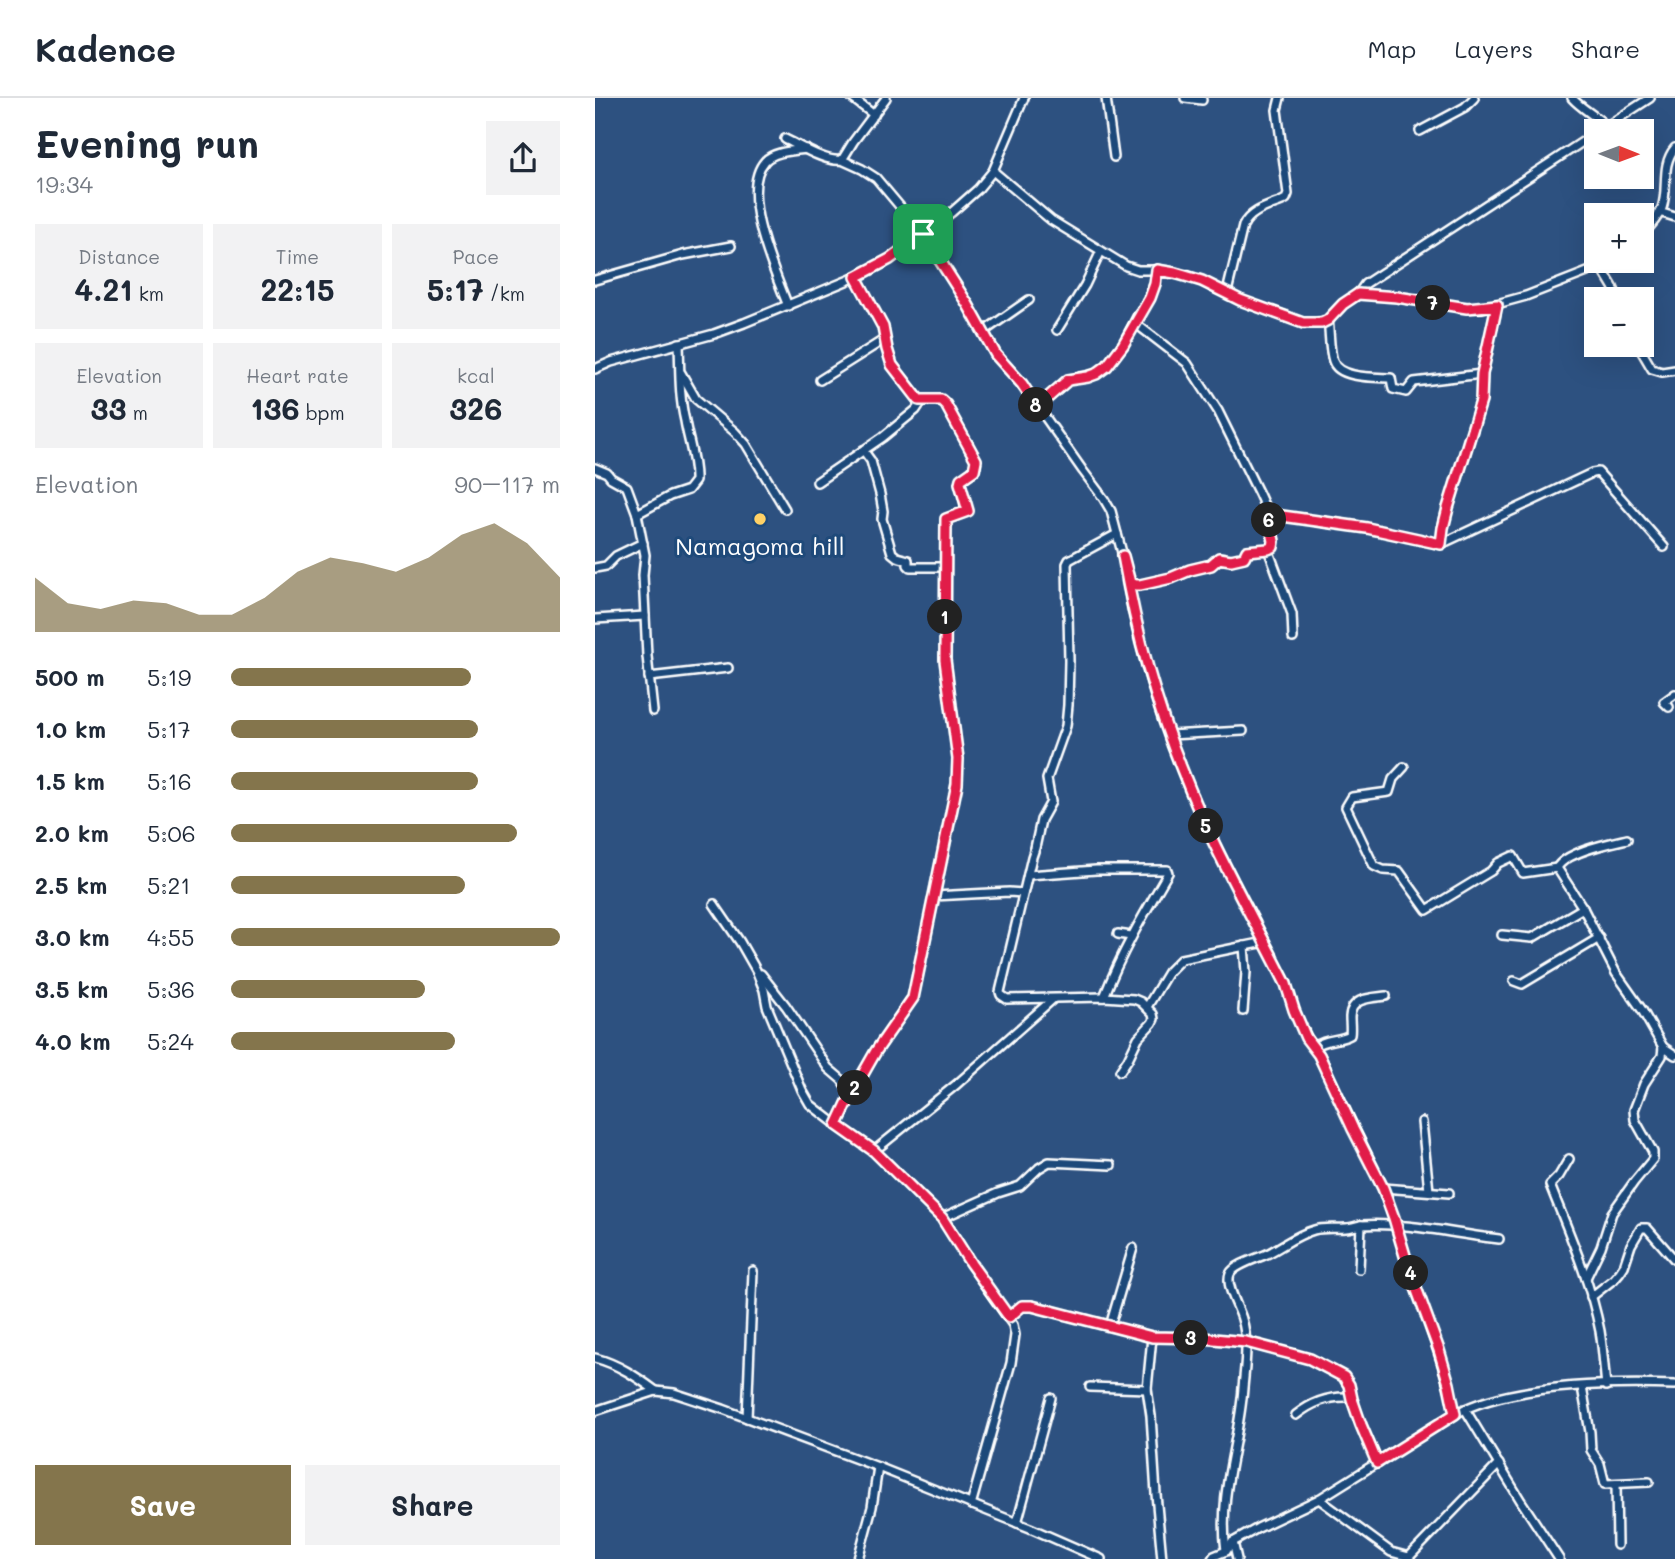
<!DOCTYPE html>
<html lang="en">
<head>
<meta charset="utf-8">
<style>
  :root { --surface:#fff; --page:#f2f2f3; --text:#1f2937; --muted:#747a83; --line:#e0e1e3; --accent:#84754c }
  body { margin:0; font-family:Mali,sans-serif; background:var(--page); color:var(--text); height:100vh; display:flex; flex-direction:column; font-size:26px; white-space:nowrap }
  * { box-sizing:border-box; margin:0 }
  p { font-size:23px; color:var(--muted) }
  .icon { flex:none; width:38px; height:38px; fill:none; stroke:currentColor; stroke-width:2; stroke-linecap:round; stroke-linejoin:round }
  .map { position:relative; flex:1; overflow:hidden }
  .sheet { display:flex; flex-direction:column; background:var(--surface); width:595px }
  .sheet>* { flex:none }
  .needle { width:46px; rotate:91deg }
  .tools { position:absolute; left:989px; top:21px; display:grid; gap:14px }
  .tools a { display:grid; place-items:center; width:70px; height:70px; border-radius:0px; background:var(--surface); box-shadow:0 7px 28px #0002; font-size:35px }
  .pin { position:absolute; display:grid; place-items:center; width:60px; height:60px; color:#fff; margin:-30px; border-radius:14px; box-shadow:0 4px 10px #0006 }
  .km { position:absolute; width:35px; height:35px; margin:-18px; border-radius:50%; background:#222; color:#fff; font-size:19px; line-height:35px; text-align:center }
  .round { display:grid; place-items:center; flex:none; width:74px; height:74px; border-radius:0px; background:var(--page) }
  .head { display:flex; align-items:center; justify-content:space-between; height:119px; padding:0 35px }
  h1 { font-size:38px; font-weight:700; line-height:52px }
  .figures { display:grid; grid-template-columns:repeat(3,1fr); gap:10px; height:119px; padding:7px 35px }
  .figures div { display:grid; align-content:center; border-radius:0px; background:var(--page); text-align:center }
  .figures b { font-size:30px; font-weight:700 }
  .figures small { font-size:19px; font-weight:400 }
  .figures p { font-size:19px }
  .chart { height:196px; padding:14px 35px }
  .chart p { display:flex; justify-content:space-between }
  .chart svg { width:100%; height:126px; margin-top:7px; fill:var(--accent); opacity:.7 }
  .primary-button { display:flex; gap:14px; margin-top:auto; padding:14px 35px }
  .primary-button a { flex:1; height:80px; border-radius:0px; background:var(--accent); color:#fff; font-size:28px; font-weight:700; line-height:80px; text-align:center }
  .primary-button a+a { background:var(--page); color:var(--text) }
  ul { padding:0 35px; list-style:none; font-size:23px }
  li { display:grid; grid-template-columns:112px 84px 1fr; align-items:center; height:52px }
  li i { height:18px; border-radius:9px; background:var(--accent) }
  header { display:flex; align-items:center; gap:42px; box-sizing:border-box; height:98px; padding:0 35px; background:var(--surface); border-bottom:2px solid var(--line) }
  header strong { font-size:33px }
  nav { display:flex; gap:38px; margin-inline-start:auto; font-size:24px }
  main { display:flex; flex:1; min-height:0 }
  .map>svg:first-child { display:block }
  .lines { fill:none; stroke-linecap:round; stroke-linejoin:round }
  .minor-casing { stroke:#fff; stroke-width:12 }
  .minor { stroke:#1f4a7a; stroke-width:7 }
  .route-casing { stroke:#fff; stroke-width:14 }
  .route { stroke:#e11d48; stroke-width:9 }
  .poi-dot { fill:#ffd166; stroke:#1f4a7a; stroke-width:2.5 }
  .labels { text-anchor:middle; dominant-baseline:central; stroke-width:6; stroke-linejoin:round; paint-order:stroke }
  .poi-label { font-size:24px; fill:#fff; stroke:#1f4a7a }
</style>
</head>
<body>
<header>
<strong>Kadence</strong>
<nav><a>Map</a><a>Layers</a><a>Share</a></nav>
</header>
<main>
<section class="sheet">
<div class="head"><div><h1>Evening run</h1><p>19:34</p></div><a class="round"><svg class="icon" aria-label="share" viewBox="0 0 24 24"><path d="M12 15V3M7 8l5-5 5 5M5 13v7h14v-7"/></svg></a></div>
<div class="figures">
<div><p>Distance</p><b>4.21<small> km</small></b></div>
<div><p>Time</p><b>22:15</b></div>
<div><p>Pace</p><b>5:17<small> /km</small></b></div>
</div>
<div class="figures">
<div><p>Elevation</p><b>33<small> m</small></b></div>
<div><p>Heart rate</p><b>136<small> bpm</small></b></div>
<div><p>kcal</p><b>326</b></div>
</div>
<div class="chart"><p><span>Elevation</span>90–117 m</p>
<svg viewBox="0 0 160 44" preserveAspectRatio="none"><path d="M0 44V25L10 34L20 36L30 33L40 34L50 38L60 38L70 32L80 23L90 18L100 20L110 23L120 18L130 10L140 6L150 13L160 25V44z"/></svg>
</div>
<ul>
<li><b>500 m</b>5:19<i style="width:73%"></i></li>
<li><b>1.0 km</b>5:17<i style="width:75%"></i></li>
<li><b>1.5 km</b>5:16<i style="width:75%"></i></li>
<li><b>2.0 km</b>5:06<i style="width:87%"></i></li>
<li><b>2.5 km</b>5:21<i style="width:71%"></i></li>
<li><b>3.0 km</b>4:55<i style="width:100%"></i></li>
<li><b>3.5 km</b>5:36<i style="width:59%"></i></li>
<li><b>4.0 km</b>5:24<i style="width:68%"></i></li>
</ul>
<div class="primary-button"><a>Save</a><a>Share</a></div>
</section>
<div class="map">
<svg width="1080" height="1461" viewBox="0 0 1080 1461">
  <rect width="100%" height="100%" fill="#2d5180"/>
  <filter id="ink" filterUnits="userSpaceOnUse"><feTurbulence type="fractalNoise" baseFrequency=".0143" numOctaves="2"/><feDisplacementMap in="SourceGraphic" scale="14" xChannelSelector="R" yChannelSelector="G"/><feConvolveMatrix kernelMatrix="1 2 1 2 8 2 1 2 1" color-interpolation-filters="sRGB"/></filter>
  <g filter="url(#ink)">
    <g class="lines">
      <g class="minor-casing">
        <g id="minor">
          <path d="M257 0 279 17"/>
          <path d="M511 0 519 59"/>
          <path d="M590 0 607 2"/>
          <path d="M977 0C987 11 1001 18 1011 28"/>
          <path d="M825 33 870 9 879 0"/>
          <path d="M1004 33 1055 0"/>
          <path d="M190 41C205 48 232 65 247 62L267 71 281 80 328 136 372 205 401 257 427 286 488 373 509 401 516 413 535 485 541 487H545L576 480 595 472 616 467 624 460 636 462 649 459 652 453 673 451 678 448 679 443 673 416 664 396 623 313 592 265 540 225"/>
          <path d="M247 62 258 44 291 0"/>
          <path d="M398 73 456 122 531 168 543 172H562L593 178 606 183 645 202 691 218 700 222 708 225H721L733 222 748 206 763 196 802 199 872 210H887L931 198 1000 171 1015 163"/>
          <path d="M1064 114 1080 119"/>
          <path d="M1046 138C1053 131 1063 120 1067 110 1074 90 1065 68 1080 50"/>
          <path d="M1006 169 1018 189 1023 201"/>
          <path d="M0 182 88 157 136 148"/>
          <path d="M632 194 648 128C655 113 672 109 687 103L691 101 693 96 682 12 685 0"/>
          <path d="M763 196 770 186 1001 35"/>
          <path d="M193 208C180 175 143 93 170 63 179 53 199 53 211 51"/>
          <path d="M733 222C735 235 734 251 738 263 744 281 780 279 796 280L798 291 811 294 819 284 887 276"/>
          <path d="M462 232 490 187 506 153"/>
          <path d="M388 234 434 202"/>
          <path d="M1043 247 1057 271 1067 274 1080 272"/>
          <path d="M0 271 16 264 119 236 149 225 261 179 295 161 357 114 383 91 398 73 429 0"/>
          <path d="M86 275 101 301 140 334 151 346 190 411"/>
          <path d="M225 282 290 241"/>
          <path d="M442 309 473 282 501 276 512 268 528 247 544 215 555 200 560 186 562 172"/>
          <path d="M268 352 276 363 285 396 288 413 287 421 297 455 302 459 313 462V467L315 469H350"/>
          <path d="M0 370 12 375 16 380 32 389 42 416 50 457 48 477 52 558 58 613"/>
          <path d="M222 384 288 339 321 312 325 306 323 300 297 267 292 251 288 229 261 179"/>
          <path d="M42 416 75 398 93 392 100 383C101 363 93 342 90 323 84 298 85 271 84 245"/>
          <path d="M673 416 772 430 846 446 997 375 1003 374 1069 449"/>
          <path d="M522 436 474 462 472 466 474 563 473 607 471 628 452 681 456 704 446 722 440 750 437 759 405 894 406 897 412 901 509 899 539 901 546 904 558 916 559 921 557 925 543 940 533 961 525 973"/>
          <path d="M846 446 848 430 853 410 886 303 887 276 902 207"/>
          <path d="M673 451 697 516 698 540"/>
          <path d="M0 470 11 468 21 458 48 445"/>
          <path d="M532 483C546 566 577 657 613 732 638 784 665 834 691 885 698 909 705 932 720 951"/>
          <path d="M0 521 50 518"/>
          <path d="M54 579 133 570"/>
          <path d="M1074 609 1069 604 1080 596"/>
          <path d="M574 637 648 633"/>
          <path d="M809 669 798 681 794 694 757 699 751 709 779 768 788 772 804 773 832 812 896 773 903 765 918 758 928 775 962 770"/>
          <path d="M433 777 501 772H572L573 775C549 816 526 855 509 899"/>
          <path d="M339 798 414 794 428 795"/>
          <path d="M119 806 145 844 161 872 169 892 172 908 207 992 215 1006 242 1027 279 1053 347 1120 376 1166 418 1227 420 1237 416 1265 376 1407"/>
          <path d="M523 836 536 838"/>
          <path d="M907 837 937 840 988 810"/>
          <path d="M166 876 191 908 233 970 247 982 256 997"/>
          <path d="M919 883 927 886 1004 840"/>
          <path d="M552 909 573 874 586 861 670 844"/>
          <path d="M648 913 651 874 649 848"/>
          <path d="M1068 949 1080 957"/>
          <path d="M827 1024 834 1093"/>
          <path d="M242 1027 256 997 281 953 318 899 362 686 363 661 350 562 351 421 372 413 365 385C369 375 383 375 381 362L351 307 346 302H324"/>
          <path d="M279 1053 362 986 458 901"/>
          <path d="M974 1061 964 1078 955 1087C974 1135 995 1182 1005 1233 1008 1251 1009 1270 1011 1288"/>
          <path d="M788 1090 720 949C729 941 744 943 755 937 756 931 755 925 755 919 756 899 776 900 791 898"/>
          <path d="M854 1095 788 1090C798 1117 805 1145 815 1172 831 1220 850 1266 860 1316"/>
          <path d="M347 1120 403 1095 425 1088 444 1070 454 1064 516 1067"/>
          <path d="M764 1171 766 1127"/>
          <path d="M991 1180 1006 1149 1017 1115 1039 1084 1058 1061V1054L1040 1022 1039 1012 1049 986 1067 958 1068 949 1047 912 1021 875 988 810 962 770C970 754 1015 745 1032 741"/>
          <path d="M996 1199 1019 1181 1025 1174 1029 1168 1036 1147 1046 1130H1052L1080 1162"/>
          <path d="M414 1219 427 1208H437L557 1239 608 1240 651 1244 699 1256 715 1261 749 1279 754 1287 757 1301"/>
          <path d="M515 1228 538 1150"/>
          <path d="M557 1239 552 1291 556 1318 561 1396 567 1461"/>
          <path d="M0 1260C23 1266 42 1279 61 1293"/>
          <path d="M495 1289 552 1291"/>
          <path d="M987 1289 995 1334 996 1352 1005 1366 1010 1386 1054 1384"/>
          <path d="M870 1311 926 1403 964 1461"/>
          <path d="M0 1313 61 1293 79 1295 128 1311 283 1369 435 1430 506 1461"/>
          <path d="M701 1317C717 1304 733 1298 754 1299L757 1301 766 1327 783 1365"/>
          <path d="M152 1320 158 1173"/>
          <path d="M1021 1386 1022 1447"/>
          <path d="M724 1401 796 1454 814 1459 904 1366"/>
          <path d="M422 1425 456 1300"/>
          <path d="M638 1444 642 1461"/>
          <path d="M631 1453C623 1395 644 1346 648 1290 650 1267 654 1244 647 1221 644 1210 630 1187 635 1176 639 1167 663 1160 672 1156 688 1148 701 1137 719 1132 729 1129 740 1131 751 1130 756 1130 761 1128 766 1127 812 1124 859 1136 904 1141"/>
          <path d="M263 1461 277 1409 283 1369"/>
          <path d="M617 1461 619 1458 631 1453 638 1444 663 1430 724 1401 860 1316C915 1286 1017 1285 1080 1287"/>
        </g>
      </g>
      <use href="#minor" class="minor"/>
    </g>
  </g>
  <g class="lines" filter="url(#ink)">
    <g class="route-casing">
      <path id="route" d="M328 136 372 205 401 257 427 286 442 309 473 282 493 279 501 276 512 268 528 247 555 200 560 186 562 172 580 175 607 183 645 202 708 225H727L733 222 748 206 763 196 802 199 872 210 902 207 887 276 886 303 853 410 848 430 846 446 772 430 673 416 679 443 678 449 673 451 652 453 649 459 636 462 624 460 616 467 595 472 576 480 545 487H541L535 485 528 458C541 532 560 605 588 674 616 747 656 816 691 886L699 912 711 940 724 957 758 1031 788 1090 799 1120 813 1168 844 1252 854 1286 860 1316 782 1365 766 1327 757 1301 754 1287 749 1279 715 1261 651 1244 608 1240 557 1239 437 1208H427L414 1219 376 1166 347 1120 279 1053 242 1027 256 997 281 953 318 900 362 686 363 661 350 562 351 421 373 413 365 385 366 381 379 372 381 362 351 307 346 302H324L297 267 292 251 288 229 261 179 295 161Z"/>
    </g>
    <use href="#route" class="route"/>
  </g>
  <circle class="poi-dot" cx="165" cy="421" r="7"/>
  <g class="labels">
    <g class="poi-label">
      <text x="165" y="447">Namagoma hill</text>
    </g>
  </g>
</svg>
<div class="tools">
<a><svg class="needle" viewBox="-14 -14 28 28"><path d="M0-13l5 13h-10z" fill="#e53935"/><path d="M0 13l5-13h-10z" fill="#747a83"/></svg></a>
<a>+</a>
<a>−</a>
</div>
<div class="pin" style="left:328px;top:136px;background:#1e9e55"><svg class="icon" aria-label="arrive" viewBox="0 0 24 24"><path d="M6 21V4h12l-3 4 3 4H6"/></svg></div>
<b class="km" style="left:350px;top:519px">1</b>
<b class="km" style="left:260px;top:990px">2</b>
<b class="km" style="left:596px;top:1240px">3</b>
<b class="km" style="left:816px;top:1175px">4</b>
<b class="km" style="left:611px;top:728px">5</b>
<b class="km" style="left:674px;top:422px">6</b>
<b class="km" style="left:838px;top:205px">7</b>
<b class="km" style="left:441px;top:307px">8</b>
</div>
</main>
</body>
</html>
